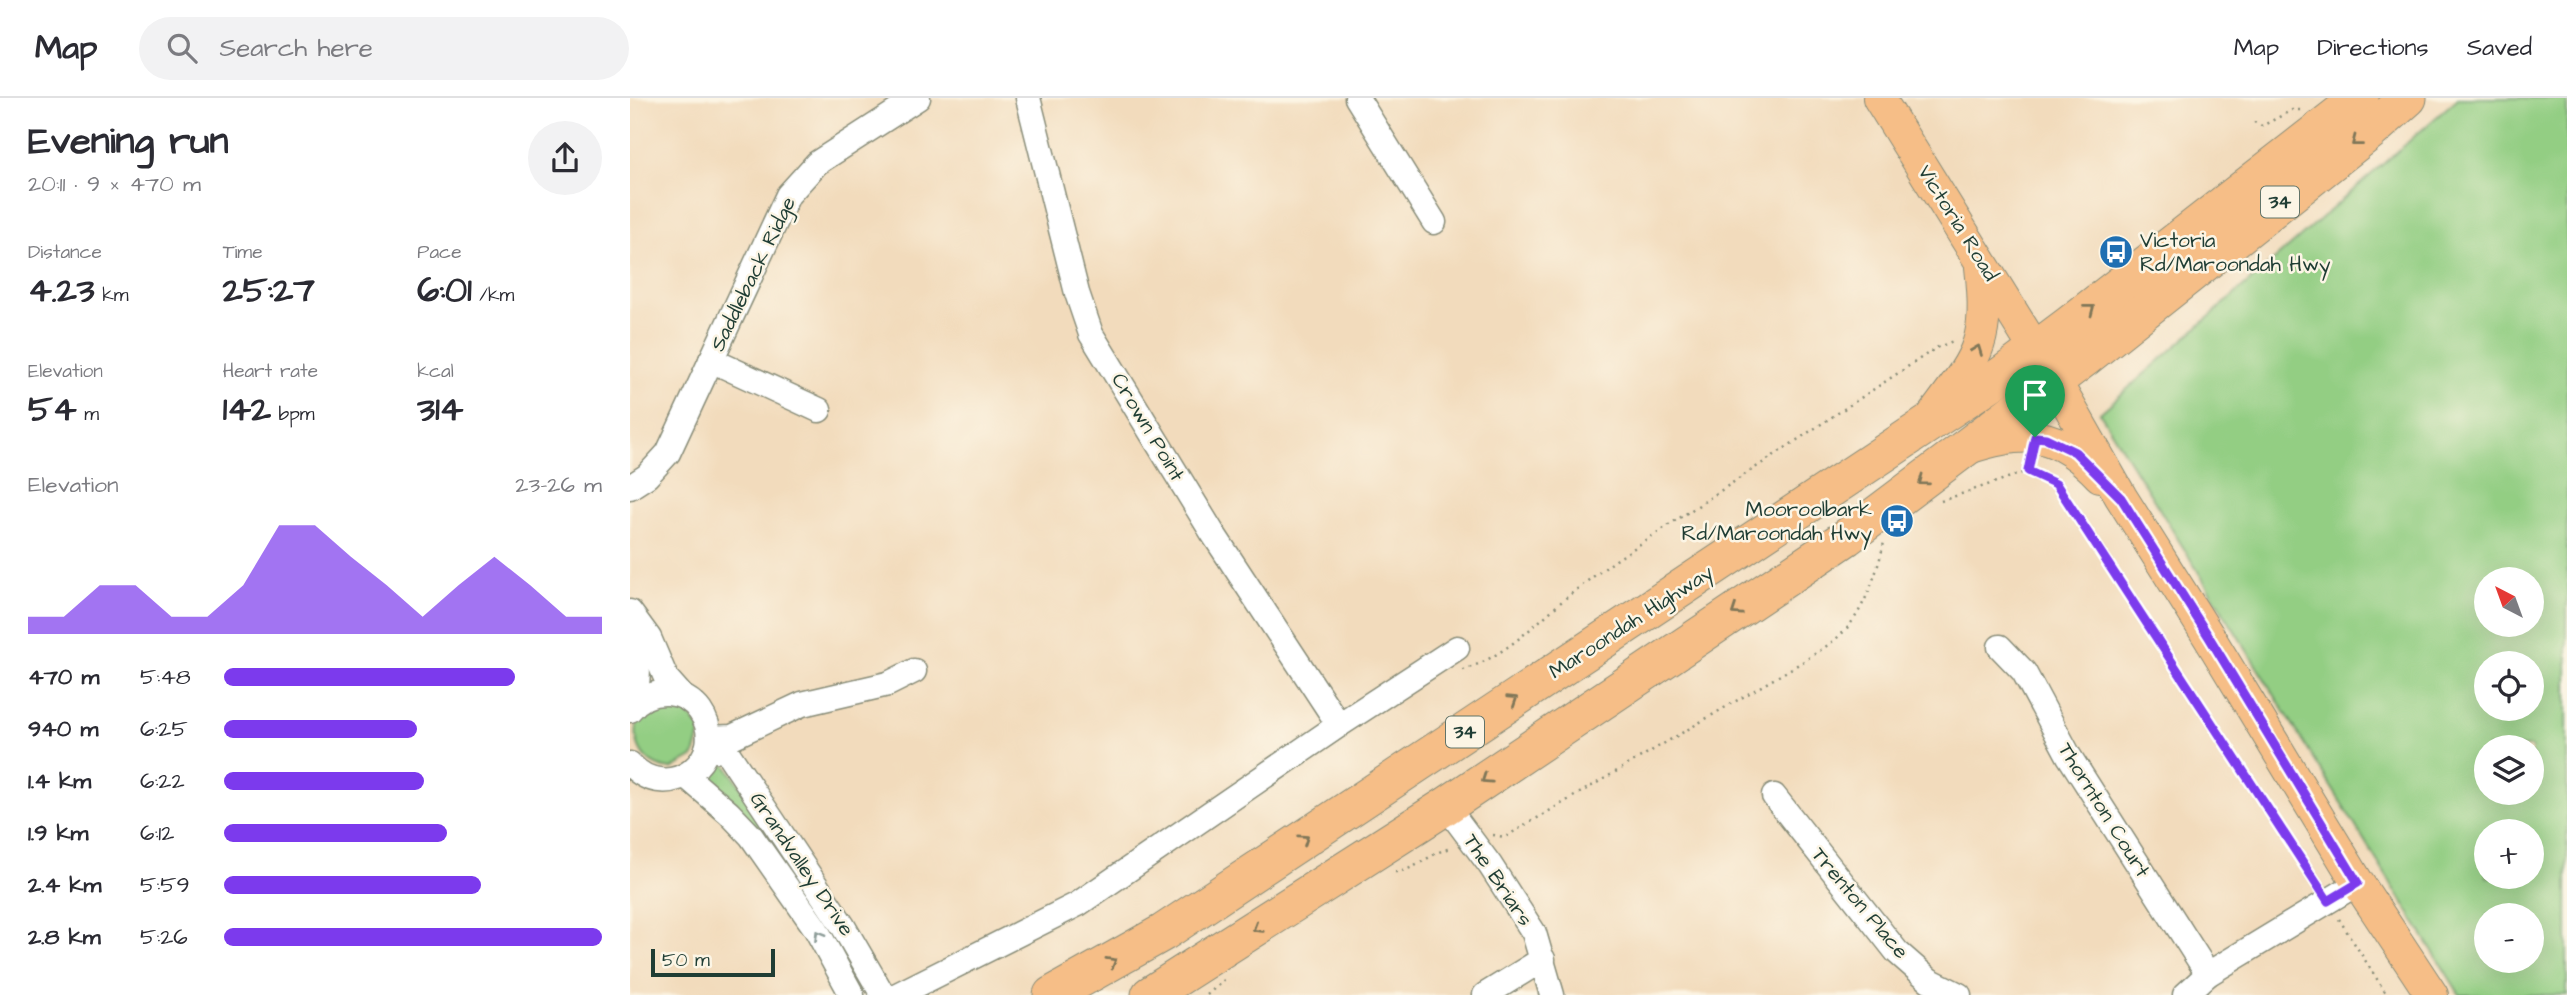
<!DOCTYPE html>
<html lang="en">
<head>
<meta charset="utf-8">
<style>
  :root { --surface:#fff; --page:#f2f2f3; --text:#2b2b33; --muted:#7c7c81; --line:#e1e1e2; --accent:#7c3aed }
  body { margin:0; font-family:"Architects Daughter",sans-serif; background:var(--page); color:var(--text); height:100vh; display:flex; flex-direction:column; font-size:26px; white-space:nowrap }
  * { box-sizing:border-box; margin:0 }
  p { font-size:23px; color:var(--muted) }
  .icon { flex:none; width:38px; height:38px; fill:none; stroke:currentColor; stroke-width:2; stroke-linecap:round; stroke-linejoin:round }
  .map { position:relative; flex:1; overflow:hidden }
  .drawer { display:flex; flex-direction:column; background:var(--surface); width:630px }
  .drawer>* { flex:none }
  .needle { width:46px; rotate:319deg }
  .controls { position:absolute; left:1844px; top:469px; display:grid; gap:14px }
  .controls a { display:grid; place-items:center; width:70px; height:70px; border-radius:50%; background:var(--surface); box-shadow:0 7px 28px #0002; font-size:35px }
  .scale { position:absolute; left:21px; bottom:18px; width:124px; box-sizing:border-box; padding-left:7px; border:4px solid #1f3d34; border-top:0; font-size:19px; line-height:24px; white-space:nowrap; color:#1f3d34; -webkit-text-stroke:5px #fcf5e5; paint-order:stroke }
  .pin { position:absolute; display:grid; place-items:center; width:60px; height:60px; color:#fff; margin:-72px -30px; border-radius:50% 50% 50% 0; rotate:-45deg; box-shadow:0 0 7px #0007 }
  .pin .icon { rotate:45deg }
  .round { display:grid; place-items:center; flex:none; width:74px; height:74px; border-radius:37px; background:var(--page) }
  .headline { display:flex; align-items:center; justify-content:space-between; height:119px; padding:0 28px }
  h1 { font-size:38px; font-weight:700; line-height:52px }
  .stats { display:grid; grid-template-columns:repeat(3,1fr); gap:10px; height:119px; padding:7px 28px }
  .stats div { display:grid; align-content:center }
  .stats b { font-size:35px; font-weight:700 }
  .stats small { font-size:19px; font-weight:400 }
  .stats p { font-size:19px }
  .chart { height:196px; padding:14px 28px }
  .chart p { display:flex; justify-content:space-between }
  .chart svg { width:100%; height:126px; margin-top:7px; fill:var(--accent); opacity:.7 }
  ul { padding:0 28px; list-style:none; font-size:23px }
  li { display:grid; grid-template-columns:112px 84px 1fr; align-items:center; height:52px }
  li i { height:18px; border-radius:9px; background:var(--accent) }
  header { display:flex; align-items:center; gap:42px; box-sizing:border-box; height:98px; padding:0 35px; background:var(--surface); border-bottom:2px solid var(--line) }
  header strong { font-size:33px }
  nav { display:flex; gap:38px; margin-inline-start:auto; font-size:24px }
  .search { width:490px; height:63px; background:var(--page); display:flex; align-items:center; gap:18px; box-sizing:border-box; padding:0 24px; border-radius:38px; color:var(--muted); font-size:26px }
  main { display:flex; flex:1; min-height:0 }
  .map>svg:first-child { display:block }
  .green { fill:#93ce83; stroke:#59865c; stroke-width:2; fill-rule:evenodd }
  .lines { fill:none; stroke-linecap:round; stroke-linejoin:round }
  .minor-casing { stroke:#888c78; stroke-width:27 }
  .major-casing { stroke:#888c78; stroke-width:34 }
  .highway-casing { stroke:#888c78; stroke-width:39 }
  .path { stroke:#888c78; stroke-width:2.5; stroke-dasharray:2 5; stroke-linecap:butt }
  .minor { stroke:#fff; stroke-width:24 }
  .major { stroke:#f6be87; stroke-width:32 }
  .highway { stroke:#f6be87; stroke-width:37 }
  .oneway { stroke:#807759 }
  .oneway2 { stroke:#8f9e9a }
  .route-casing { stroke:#fff; stroke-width:14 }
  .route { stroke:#7c3aed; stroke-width:9 }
  .labels { text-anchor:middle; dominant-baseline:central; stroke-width:5; stroke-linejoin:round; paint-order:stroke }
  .shield { fill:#fcf5e5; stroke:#617469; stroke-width:2 }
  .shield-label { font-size:19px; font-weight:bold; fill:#1f3d34 }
  .street-label { font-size:21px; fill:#1f3d34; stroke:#fcf5e5 }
  .poi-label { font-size:21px; fill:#1f3d34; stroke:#fcf5e5; text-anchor:start }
</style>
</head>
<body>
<header>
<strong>Map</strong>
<div class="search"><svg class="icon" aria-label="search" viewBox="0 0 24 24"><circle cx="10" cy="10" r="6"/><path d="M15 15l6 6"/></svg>Search here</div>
<nav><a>Map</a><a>Directions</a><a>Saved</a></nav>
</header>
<main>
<section class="drawer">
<div class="headline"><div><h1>Evening run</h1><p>20:11 · 9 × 470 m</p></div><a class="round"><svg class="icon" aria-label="share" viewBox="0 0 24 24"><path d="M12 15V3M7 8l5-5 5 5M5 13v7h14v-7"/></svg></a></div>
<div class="stats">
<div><p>Distance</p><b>4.23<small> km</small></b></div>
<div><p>Time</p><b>25:27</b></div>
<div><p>Pace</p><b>6:01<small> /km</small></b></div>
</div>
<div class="stats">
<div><p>Elevation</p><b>54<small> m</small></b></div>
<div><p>Heart rate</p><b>142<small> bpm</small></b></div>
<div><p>kcal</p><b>314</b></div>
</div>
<div class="chart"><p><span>Elevation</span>23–26 m</p>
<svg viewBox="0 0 160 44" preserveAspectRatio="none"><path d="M0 44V38L10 38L20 27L30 27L40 38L50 38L60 27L70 6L80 6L90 17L100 27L110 38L120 27L130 17L140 27L150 38L160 38V44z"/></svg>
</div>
<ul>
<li><b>470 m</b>5:48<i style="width:77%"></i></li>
<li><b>940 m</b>6:25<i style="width:51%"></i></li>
<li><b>1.4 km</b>6:22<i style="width:53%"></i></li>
<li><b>1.9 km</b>6:12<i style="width:59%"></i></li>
<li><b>2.4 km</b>5:59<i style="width:68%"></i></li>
<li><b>2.8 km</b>5:26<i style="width:100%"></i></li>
</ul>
</section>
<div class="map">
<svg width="1937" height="897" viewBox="0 0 1937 897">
  <rect width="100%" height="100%" fill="#fcf5e5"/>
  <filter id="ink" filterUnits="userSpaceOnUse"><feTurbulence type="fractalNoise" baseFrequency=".0143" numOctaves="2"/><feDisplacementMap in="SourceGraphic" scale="14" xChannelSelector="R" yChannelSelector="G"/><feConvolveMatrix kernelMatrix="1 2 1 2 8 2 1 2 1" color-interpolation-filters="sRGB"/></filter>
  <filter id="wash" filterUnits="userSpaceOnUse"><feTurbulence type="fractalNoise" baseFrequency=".00686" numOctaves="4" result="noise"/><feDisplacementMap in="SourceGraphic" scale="28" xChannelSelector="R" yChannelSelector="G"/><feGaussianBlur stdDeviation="1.57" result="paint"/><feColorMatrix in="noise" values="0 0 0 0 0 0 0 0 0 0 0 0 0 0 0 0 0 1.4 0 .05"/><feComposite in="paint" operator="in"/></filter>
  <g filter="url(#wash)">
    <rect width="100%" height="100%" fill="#f2dbbc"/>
    <g class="green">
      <path d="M1828 0H1937V897H1830L1470 315ZM1857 481H1902V527H1857ZM1857 565H1902V611H1857ZM1902 649V695H1857V649ZM1857 733H1902V779H1857ZM1857 817H1902V863H1857Z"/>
      <path d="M29 603 51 606 71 632 64 658 41 671C12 668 0 643 10 616Z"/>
      <path d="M92 661 164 766 235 889 233 891 208 846 73 677 74 673Z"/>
    </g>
  </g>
  <g filter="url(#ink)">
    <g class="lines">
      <g class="minor-casing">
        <g id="minor">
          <path d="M398 0 447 195 461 236 582 434 709 627"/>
          <path d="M727 0 804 124"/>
          <path d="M81 262 189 312"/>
          <path d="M0 389 17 378 38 355 158 97 187 65 288 0"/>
          <path d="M0 514 19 540 36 580 52 598"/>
          <path d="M0 534C9 563 11 579 2 609"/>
          <path d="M1370 549 1394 574 1439 658 1578 876"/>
          <path d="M0 612C9 600 23 594 38 595 51 596 63 603 70 613 102 659 39 709 0 666"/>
          <path d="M79 640 102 639 172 606 258 586 284 573"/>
          <path d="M77 651 95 653 99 657 213 828 253 897"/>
          <path d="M56 678 99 715 121 738 186 831 222 897"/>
          <path d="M1144 698 1267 854 1299 882 1329 897"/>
          <path d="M816 708 860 767 904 835 922 897"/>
          <path d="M267 897 448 806 709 627 827 550"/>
          <path d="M855 897 913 861"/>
          <path d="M1555 897 1578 876 1728 785"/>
        </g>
      </g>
      <g class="major-casing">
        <g id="major">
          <path d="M1249 0 1405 251"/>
          <path d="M1425 283 1491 399 1579 539 1728 785 1802 897"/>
          <path d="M1302 319C1347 258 1360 248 1351 169"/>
          <path d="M1341 349C1398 331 1427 333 1470 378"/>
        </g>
      </g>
      <g class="highway-casing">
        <g id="highway">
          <path d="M422 897 534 834 1372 277 1440 226 1730 0"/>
          <path d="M520 897 816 708 1217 439 1455 260 1742 32 1778 0"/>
        </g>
      </g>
      <g class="path">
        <path d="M1624 24 1632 28 1662 12H1671"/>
        <path d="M1398 373 1426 386 1687 785"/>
        <path d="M1311 403 1398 373 1400 364"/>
        <path d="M833 572C869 560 894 537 922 512 942 494 964 478 986 462L1306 250 1323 243"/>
        <path d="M863 737 875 739 1174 563C1189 553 1206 543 1218 529 1236 507 1248 472 1254 444"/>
        <path d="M765 774C788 772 801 753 822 750"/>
        <path d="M1709 821 1757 897"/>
        <path d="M577 897 594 882"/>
      </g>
      <use href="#minor" class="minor"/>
      <use href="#major" class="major"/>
      <use href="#highway" class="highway"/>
    </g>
    <defs><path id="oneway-chevron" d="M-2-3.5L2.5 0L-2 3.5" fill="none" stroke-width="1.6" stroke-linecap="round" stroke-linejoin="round" transform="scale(1.75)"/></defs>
    <g class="oneway">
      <use href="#oneway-chevron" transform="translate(1726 44) rotate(142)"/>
      <use href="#oneway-chevron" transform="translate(1460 211) rotate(-38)"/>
      <use href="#oneway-chevron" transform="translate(1347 252) rotate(-69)"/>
      <use href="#oneway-chevron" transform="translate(1293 383) rotate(143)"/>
      <use href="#oneway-chevron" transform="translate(1106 513) rotate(146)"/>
      <use href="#oneway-chevron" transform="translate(883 602) rotate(-33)"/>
      <use href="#oneway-chevron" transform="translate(856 681) rotate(146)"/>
      <use href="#oneway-chevron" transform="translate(674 741) rotate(-34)"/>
      <use href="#oneway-chevron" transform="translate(627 830) rotate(148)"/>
      <use href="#oneway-chevron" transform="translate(482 864) rotate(-30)"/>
    </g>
    <use class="oneway2" href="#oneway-chevron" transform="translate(189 837) rotate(-121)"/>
  </g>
  <g class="lines" filter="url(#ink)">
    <g class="route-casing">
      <path id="route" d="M1405 339 1416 340 1445 354 1491 400 1579 539 1728 785 1698 803 1426 386 1398 373Z"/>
    </g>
    <use href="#route" class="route"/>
  </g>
  <defs>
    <g id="bus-disc" transform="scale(1.75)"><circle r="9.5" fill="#1f6fb2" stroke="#fcf5e5"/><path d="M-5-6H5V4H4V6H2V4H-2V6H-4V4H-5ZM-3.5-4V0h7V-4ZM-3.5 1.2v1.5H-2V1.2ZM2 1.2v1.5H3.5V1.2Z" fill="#fff"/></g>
  </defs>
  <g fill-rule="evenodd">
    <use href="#bus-disc" x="1486" y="154"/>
    <use href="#bus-disc" x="1267" y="423"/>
  </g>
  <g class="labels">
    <g class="shield">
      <rect x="1631" y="88.5" width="38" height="31" rx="5"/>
      <rect x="816" y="618.5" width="38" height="31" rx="5"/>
    </g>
    <g class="shield-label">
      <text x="1650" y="104">34</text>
      <text x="835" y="634">34</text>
    </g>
    <g class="street-label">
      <text transform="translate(1328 125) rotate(58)">Victoria Road</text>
      <text transform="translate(123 176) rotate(-64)">Saddleback Ridge</text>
      <text transform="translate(518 329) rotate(59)">Crown Point</text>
      <text transform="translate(1001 524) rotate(-33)">Maroondah Highway</text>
      <text transform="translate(1474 712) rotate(58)">Thornton Court</text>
      <text transform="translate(172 766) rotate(56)">Grandvalley Drive</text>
      <text transform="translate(868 782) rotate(56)">The Briars</text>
      <text transform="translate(1230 805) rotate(50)">Trenton Place</text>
    </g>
    <g class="poi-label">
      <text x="1510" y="142">Victoria<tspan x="1510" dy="24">Rd/Maroondah Hwy</tspan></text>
      <text x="1242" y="411" text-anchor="end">Mooroolbark<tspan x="1242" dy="24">Rd/Maroondah Hwy</tspan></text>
    </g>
  </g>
</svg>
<div class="controls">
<a><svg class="needle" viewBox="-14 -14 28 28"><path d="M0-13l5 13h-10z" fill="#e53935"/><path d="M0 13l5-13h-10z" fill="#7c7c81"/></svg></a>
<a><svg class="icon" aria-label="locate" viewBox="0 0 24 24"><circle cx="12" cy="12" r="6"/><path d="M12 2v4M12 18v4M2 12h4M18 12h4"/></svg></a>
<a><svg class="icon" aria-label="layers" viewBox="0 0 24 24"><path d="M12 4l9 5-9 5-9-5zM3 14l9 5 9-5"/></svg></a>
<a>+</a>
<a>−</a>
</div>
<div class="scale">50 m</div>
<div class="pin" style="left:1405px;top:339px;background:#1e9e55"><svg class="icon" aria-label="arrive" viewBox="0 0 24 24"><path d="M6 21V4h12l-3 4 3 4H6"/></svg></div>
</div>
</main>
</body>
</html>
